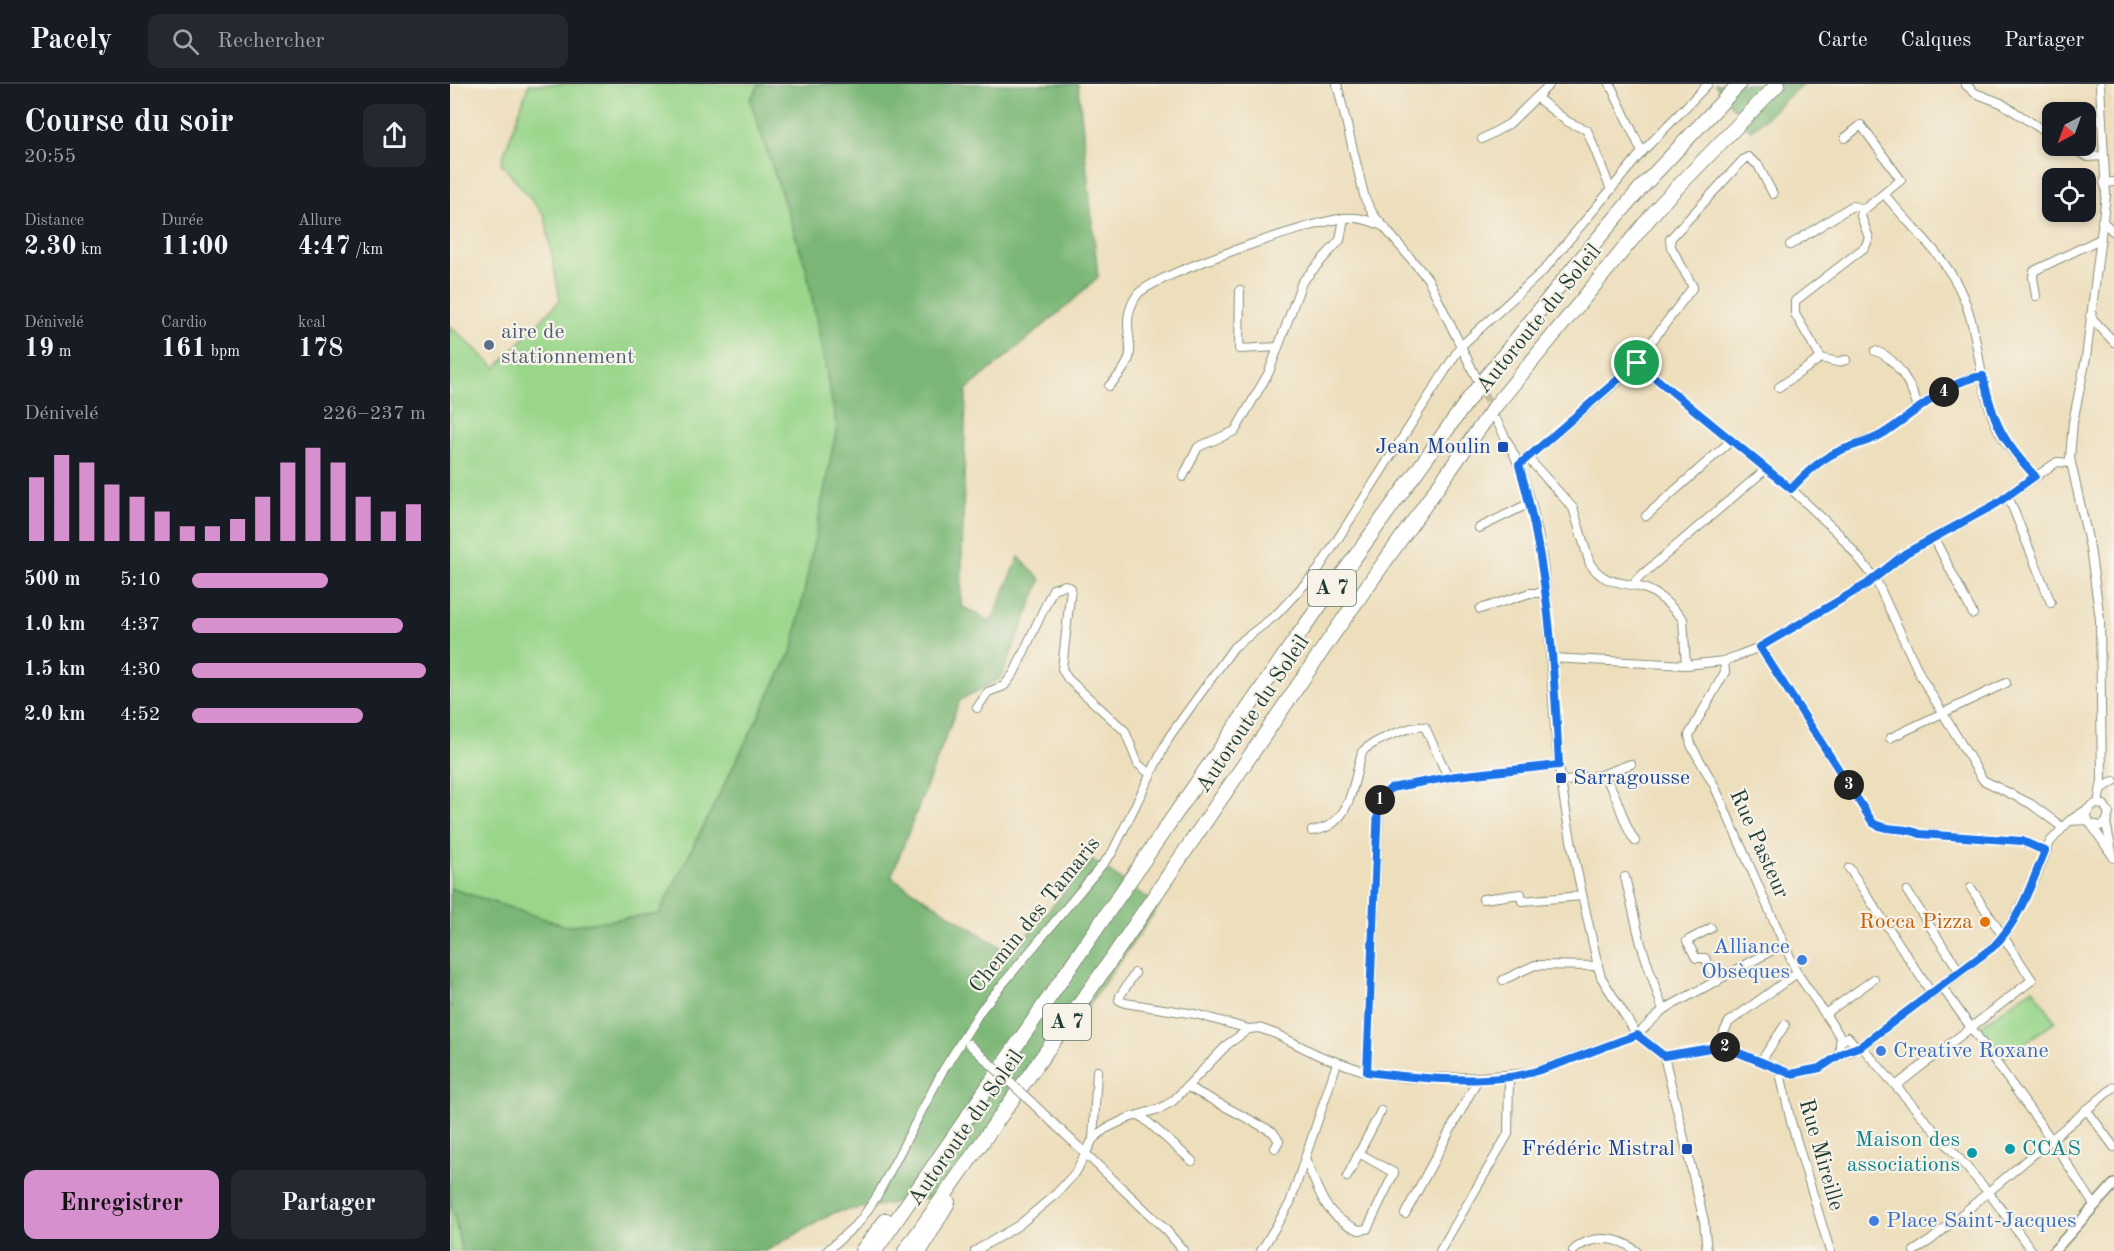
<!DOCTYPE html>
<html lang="fr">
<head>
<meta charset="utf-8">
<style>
  :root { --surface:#171b24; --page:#242831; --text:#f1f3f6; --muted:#9ea1a6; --line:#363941; --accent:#d690ce }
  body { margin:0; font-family:"Old Standard TT",serif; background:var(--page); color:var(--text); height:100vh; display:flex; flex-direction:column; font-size:22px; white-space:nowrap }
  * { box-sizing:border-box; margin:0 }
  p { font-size:20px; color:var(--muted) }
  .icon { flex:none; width:33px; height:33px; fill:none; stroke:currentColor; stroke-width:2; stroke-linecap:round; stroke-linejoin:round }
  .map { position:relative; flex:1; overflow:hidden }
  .side { display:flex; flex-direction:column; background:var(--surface); width:450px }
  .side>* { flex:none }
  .needle { width:39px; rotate:221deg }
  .tools { position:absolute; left:1592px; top:18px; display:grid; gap:12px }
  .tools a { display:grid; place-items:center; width:54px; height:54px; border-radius:12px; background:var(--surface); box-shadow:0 3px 9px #0003; font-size:30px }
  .pin { position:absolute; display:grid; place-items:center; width:51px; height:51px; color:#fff; margin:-26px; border:3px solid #fff; border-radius:50%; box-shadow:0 2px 6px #0007 }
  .km { position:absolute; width:30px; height:30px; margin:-15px; border-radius:50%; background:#222; color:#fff; font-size:16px; line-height:30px; text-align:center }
  .round { display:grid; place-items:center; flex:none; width:63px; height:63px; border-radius:12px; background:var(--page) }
  .summary { display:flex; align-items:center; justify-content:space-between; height:102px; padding:0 24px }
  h1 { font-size:33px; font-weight:600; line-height:45px }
  .metrics { display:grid; grid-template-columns:repeat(3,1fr); gap:9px; height:102px; padding:6px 24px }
  .metrics div { display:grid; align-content:center }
  .metrics b { font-size:26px; font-weight:600 }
  .metrics small { font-size:16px; font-weight:400 }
  .metrics p { font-size:16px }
  .chart { height:168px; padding:12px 24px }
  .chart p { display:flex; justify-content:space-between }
  .chart svg { width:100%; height:108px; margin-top:6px; stroke:var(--accent); stroke-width:6 }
  .primary-button { display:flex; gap:12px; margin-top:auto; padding:12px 24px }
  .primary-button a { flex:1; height:69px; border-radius:12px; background:var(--accent); color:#111; font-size:24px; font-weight:600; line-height:69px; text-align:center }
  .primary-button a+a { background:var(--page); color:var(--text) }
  ul { padding:0 24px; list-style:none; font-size:20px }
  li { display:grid; grid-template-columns:96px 72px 1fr; align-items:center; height:45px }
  li i { height:15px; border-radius:8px; background:var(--accent) }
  header { display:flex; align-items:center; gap:36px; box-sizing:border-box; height:84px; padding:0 30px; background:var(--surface); border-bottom:2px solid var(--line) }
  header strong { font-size:28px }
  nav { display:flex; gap:33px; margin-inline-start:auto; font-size:21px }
  .search { width:420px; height:54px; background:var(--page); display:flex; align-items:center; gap:15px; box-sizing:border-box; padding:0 21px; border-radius:12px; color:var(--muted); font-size:22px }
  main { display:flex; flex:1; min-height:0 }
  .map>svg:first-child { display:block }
  .green { fill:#99d68a; stroke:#5c8a5f; stroke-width:1.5 }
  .forest { fill:#7ab776; stroke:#4c7a55; stroke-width:1.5 }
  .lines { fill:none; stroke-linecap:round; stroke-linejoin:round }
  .minor-tunnel { stroke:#c4bea1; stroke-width:8; stroke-dasharray:8 4; stroke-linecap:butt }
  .minor-casing { stroke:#868e78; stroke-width:10 }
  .tertiary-casing { stroke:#868e78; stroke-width:12 }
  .motorway-casing { stroke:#868e78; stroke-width:16 }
  .minor { stroke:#fff; stroke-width:8 }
  .tertiary { stroke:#fff; stroke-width:9 }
  .motorway { stroke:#fff; stroke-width:14 }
  .minor-bridge-casing { stroke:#868e78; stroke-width:10; stroke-linecap:butt }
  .minor-bridge { stroke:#fff; stroke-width:8 }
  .route-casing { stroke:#fff; stroke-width:12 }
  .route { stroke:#1a73e8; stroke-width:8 }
  .service-dot { fill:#5c6f8a; stroke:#f7f3e8; stroke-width:2 }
  .transit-dot { fill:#1a4fb4; stroke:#f7f3e8; stroke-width:2 }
  .food-dot { fill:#e8710a; stroke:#f7f3e8; stroke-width:2 }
  .shop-dot { fill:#3f7fe0; stroke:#f7f3e8; stroke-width:2 }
  .culture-dot { fill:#0f9aa8; stroke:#f7f3e8; stroke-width:2 }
  .labels { text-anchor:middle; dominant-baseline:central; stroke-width:4.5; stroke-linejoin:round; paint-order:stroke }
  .shield { fill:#f7f3e8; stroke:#60746a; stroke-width:1.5 }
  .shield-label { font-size:21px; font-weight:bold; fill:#1f3d34 }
  .street-label { font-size:22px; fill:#1f3d34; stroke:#f7f3e8 }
  .service-label { font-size:22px; fill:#4e5e75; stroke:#f7f3e8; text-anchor:start }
  .transit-label { font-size:22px; fill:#164399; stroke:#f7f3e8; text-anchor:end }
  .food-label { font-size:22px; fill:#c56008; stroke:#f7f3e8; text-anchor:end }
  .shop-label { font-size:22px; fill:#366cbe; stroke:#f7f3e8; text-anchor:start }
  .culture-label { font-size:22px; fill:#0d838f; stroke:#f7f3e8; text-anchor:end }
</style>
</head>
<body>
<header>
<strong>Pacely</strong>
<div class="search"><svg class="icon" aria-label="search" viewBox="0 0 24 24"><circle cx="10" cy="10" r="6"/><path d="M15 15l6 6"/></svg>Rechercher</div>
<nav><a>Carte</a><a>Calques</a><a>Partager</a></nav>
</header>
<main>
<section class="side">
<div class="summary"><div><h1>Course du soir</h1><p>20:55</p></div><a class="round"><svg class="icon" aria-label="share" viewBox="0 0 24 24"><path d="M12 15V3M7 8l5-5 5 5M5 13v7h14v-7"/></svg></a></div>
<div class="metrics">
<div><p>Distance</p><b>2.30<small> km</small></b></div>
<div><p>Durée</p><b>11:00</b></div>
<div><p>Allure</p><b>4:47<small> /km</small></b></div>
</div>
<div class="metrics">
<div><p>Dénivelé</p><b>19<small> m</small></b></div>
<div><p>Cardio</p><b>161<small> bpm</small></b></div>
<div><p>kcal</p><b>178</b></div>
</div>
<div class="chart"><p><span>Dénivelé</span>226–237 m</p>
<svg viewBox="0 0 160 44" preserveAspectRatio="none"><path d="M5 44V18M15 44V9M25 44V12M35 44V21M45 44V26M55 44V32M65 44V38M75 44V38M85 44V35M95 44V26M105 44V12M115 44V6M125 44V12M135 44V26M145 44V32M155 44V29"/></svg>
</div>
<ul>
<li><b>500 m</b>5:10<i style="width:58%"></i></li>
<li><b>1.0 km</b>4:37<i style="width:90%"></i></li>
<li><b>1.5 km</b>4:30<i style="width:100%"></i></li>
<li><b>2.0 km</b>4:52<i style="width:73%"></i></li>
</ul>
<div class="primary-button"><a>Enregistrer</a><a>Partager</a></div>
</section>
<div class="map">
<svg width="1664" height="1167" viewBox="0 0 1664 1167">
  <rect width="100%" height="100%" fill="#f7f3e8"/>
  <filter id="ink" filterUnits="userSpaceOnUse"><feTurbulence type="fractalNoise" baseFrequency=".0167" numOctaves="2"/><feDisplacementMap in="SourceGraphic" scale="12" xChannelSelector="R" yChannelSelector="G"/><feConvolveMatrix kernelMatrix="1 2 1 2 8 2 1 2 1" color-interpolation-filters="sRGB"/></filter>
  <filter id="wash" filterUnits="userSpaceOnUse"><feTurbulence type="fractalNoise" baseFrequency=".008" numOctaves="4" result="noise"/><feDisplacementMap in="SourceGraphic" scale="24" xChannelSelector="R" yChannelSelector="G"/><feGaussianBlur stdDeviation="1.35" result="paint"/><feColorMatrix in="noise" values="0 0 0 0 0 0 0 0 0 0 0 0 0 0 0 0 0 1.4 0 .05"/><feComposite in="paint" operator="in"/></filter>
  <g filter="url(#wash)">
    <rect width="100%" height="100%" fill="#eddebc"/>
    <g class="green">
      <path d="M79 0H310L300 16 356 183 387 343 343 564 209 831 116 842 0 804V242L46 284 110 216 95 132 51 79Z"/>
      <path d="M1583 904 1605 937 1551 976 1528 944Z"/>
      <path d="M0 1113 12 1167H0Z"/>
    </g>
    <g class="forest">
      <path d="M310 0H628L648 193 619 220 516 306 511 522 541 538 569 473 591 496 551 594 510 616 441 793 561 870 642 776 709 822 603 971 492 1112 385 1128 316 1167H12L0 1113V804L116 842 209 830 343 564 387 343 356 183 300 16Z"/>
      <path d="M1265 0H1352L1301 47Z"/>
    </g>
  </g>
  <g filter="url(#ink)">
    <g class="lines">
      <path class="minor-tunnel" d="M1029 299 1043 329"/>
      <g class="minor-casing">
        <g id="minor">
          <path d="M887 0 915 115 923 130 978 195 1026 293"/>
          <path d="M1160 0 1192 68"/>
          <path d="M1515 0 1525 9 1551 19 1602 52"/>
          <path d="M1087 14 1118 38 1137 46 1161 106"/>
          <path d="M1032 55 1059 40 1100 0"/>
          <path d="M1618 62 1638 73 1653 72"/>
          <path d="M1654 99 1664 98"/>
          <path d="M1435 111C1459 141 1492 169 1509 204 1531 247 1527 298 1546 341 1555 361 1571 377 1585 392"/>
          <path d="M1652 137 1664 148"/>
          <path d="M1340 161 1402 122 1414 125"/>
          <path d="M790 206 789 265 828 263"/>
          <path d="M1586 212 1583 193 1584 187 1650 155"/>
          <path d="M1640 232 1664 258"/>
          <path d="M1425 267C1446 272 1463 304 1468 324"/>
          <path d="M1371 274 1387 278 1396 276"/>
          <path d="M1187 279 1341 405 1389 450 1425 494 1471 593 1533 696 1581 720 1612 743"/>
          <path d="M659 302C666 295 674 286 678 277 686 258 668 239 687 211 702 191 866 136 896 134 911 133 921 137 935 143"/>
          <path d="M1329 303 1371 274 1345 230V217L1415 163 1419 154 1411 132 1412 127 1451 96 1411 41 1395 54"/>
          <path d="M1047 337C1054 352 1063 366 1069 382 1106 477 1096 583 1109 682 1118 750 1133 816 1148 882L1151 893 1187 951 1214 972 1254 1137 1257 1167"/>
          <path d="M1078 374 1123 424 1140 480C1157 503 1172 496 1196 505 1210 510 1223 525 1233 535L1236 581"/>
          <path d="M1069 381 1178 289 1243 203 1221 163 1220 155 1294 75 1298 73 1308 81 1323 110"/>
          <path d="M733 393 748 363 785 347 819 288 852 198 890 156 894 134"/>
          <path d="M1341 405C1354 391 1367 378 1383 370 1399 361 1419 359 1434 349 1464 330 1497 295 1533 292"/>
          <path d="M1558 412 1601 519"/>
          <path d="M1196 432 1282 356"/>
          <path d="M1029 444 1080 419"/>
          <path d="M1484 454 1523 530"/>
          <path d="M1186 496 1316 385"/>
          <path d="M1030 525 1080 509H1096"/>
          <path d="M1310 563 1423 739C1436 748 1455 742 1470 750L1572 757 1595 767"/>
          <path d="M1101 574 1236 581 1274 577 1310 563 1417 500 1456 469 1546 420 1607 378 1621 379"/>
          <path d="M1274 577 1275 588 1239 651 1241 661 1264 701 1347 889 1392 955"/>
          <path d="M527 624 538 608 554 602 564 589 603 505 615 501 621 504 612 585 618 595 675 647 688 680 700 690"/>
          <path d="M1440 654 1556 599"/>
          <path d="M1151 691 1181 680"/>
          <path d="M1111 698 1151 691C1169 707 1171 738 1185 757"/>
          <path d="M1651 705 1664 697"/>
          <path d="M1648 720 1652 696 1650 535 1640 464 1620 374 1623 338 1636 274 1656 111 1650 0"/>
          <path d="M1638 736 1619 737 1639 724"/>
          <path d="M1656 739 1662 768"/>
          <path d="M1641 740 1650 742 1656 739 1659 729 1654 721 1646 720 1641 722 1637 730 1638 736 1664 774"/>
          <path d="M862 747C902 742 902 701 912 668 921 658 962 640 975 643L998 693"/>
          <path d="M1399 784 1482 910"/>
          <path d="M1175 793 1191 860 1213 926"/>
          <path d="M1457 807 1510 888"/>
          <path d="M1033 815 1071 810 1072 817 1132 812"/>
          <path d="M1261 844 1237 857 1246 874H1255L1267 898"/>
          <path d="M685 889 670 912 669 916 675 919 745 930 799 945"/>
          <path d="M1053 896 1085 881 1148 882"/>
          <path d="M1492 903 1601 1055 1645 1122"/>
          <path d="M1375 930 1424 895"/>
          <path d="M1272 962 1274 948 1279 938 1347 889"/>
          <path d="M1411 962 1539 1109 1582 1167"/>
          <path d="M1404 964 1411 962 1528 875 1554 852 1586 793 1600 758 1619 737"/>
          <path d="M1214 972 1272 962 1341 990 1370 984 1394 968H1400L1404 960 1398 953 1390 958V964L1394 968"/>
          <path d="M1311 977 1335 941"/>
          <path d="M1329 984 1341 1038 1380 1167"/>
          <path d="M917 988 929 721 931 712 941 704 1006 692 1109 681"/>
          <path d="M1447 1001 1582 896 1521 804"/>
          <path d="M738 1003 823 1048 829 1057 825 1064"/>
          <path d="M578 1015 716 1146 733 1166"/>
          <path d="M1636 1025 1664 1063"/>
          <path d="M690 1031 742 1077"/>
          <path d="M643 1055 647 987"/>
          <path d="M909 1069 931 1027"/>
          <path d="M855 1074C870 1108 872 1131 909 1146L917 1145 944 1089 909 1069 897 1093"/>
          <path d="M955 1130 1029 993"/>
          <path d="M377 1167 410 1137 427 1112 492 988 531 926 662 769 719 653 784 563 826 531 868 486 1011 262 1094 186 1192 68 1258 0"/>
          <path d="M525 1167 569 1141 607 1109 626 1088 643 1055 655 1045 678 1034 709 1025 723 1017 778 960 799 945 809 944 826 950 870 972 917 988 958 994 1029 993 1081 989 1187 951 1213 926 1332 861"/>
          <path d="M811 1167 840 1119 887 979"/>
          <path d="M990 1167 1058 1050 1059 992"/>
          <path d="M1123 1167C1140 1150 1169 1152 1186 1167"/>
          <path d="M1464 1167 1481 1156 1664 1003"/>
        </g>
      </g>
      <g class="tertiary-casing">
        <path id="tertiary" d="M1604 1167 1664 1100"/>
      </g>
      <g class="motorway-casing">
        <g id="motorway">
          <path d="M412 1167 436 1136"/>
          <path d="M425 1167 845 556 1021 312 1124 183 1190 105 1289 0"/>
          <path d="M455 1167 656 883 884 549 1046 321 1211 120 1328 0"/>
          <path d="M470 1167 498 1118"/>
        </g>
      </g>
      <use href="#minor" class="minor"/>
      <use href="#tertiary" class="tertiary"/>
      <use href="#motorway" class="motorway"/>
      <g class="minor-bridge-casing">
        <path id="minor-bridge" d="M519 960 578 1015"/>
      </g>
      <use href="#minor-bridge" class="minor-bridge"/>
    </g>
  </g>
  <g class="lines" filter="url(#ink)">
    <g class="route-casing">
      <path id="route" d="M1187 279 1341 405C1354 391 1367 378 1383 370 1399 361 1419 359 1434 349 1463 331 1499 295 1533 292 1543 338 1553 358 1585 392L1546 420 1456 469 1417 500 1310 563 1423 739C1436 748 1455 742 1470 750L1572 757 1595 767C1581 800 1570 836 1543 863L1411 962 1394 968 1370 984 1341 990 1272 962 1214 972 1187 951C1152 963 1118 978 1083 988 1038 1001 963 994 917 988L928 721 932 712 941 704 1006 692 1109 681C1104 580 1098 478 1069 381Z"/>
    </g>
    <use href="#route" class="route"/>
  </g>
  <circle class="service-dot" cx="39" cy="261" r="6"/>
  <g class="transit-dot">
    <rect x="1047" y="357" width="12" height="12" rx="3"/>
    <rect x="1105" y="688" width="12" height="12" rx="3"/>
    <rect x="1231" y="1059" width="12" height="12" rx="3"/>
  </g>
  <circle class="food-dot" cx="1535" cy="838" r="6"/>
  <g class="shop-dot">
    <circle cx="1352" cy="876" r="6"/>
    <circle cx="1431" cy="967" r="6"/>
    <circle cx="1424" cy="1137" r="6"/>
  </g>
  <g class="culture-dot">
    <circle cx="1560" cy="1065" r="6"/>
    <circle cx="1522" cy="1069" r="6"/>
  </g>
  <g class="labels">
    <g class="shield">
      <rect x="858" y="486" width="48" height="36" rx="4.5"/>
      <rect x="593" y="920" width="48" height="36" rx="4.5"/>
    </g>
    <g class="shield-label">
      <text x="882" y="504">A 7</text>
      <text x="617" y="938">A 7</text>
    </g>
    <g class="street-label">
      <text transform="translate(1089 235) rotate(-51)">Autoroute du Soleil</text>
      <text transform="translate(803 630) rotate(-56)">Autoroute du Soleil</text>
      <text transform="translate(1309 760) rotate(66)">Rue Pasteur</text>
      <text transform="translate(585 831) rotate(-51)">Chemin des Tamaris</text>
      <text transform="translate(516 1044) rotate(-55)">Autoroute du Soleil</text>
      <text transform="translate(1371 1071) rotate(74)">Rue Mireille</text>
    </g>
    <g class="service-label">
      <text x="51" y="248">aire de<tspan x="51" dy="25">stationnement</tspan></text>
    </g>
    <g class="transit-label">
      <text x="1041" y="363">Jean Moulin</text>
      <text x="1123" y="694" text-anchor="start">Sarragousse</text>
      <text x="1225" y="1065">Frédéric Mistral</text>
    </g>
    <g class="food-label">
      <text x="1523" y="838">Rocca Pizza</text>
    </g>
    <g class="shop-label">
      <text x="1340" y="863" text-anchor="end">Alliance<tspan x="1340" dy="25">Obsèques</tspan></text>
      <text x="1443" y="967">Creative Roxane</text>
      <text x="1436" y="1137">Place Saint-Jacques</text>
    </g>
    <g class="culture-label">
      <text x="1510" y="1056">Maison des<tspan x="1510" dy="25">associations</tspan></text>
      <text x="1572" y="1065" text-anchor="start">CCAS</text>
    </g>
  </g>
</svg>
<div class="tools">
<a><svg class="needle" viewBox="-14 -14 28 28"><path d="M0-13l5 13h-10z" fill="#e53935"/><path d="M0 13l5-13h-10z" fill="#9ea1a6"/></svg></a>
<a><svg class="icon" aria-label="locate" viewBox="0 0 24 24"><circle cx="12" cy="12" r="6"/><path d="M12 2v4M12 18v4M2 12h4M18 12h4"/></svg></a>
</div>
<div class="pin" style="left:1187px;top:279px;background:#1e9e55"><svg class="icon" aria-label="arrive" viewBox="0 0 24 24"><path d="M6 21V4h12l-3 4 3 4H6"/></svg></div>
<b class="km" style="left:930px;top:716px">1</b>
<b class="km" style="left:1275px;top:963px">2</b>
<b class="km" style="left:1399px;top:701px">3</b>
<b class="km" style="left:1494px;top:308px">4</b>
</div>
</main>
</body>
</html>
